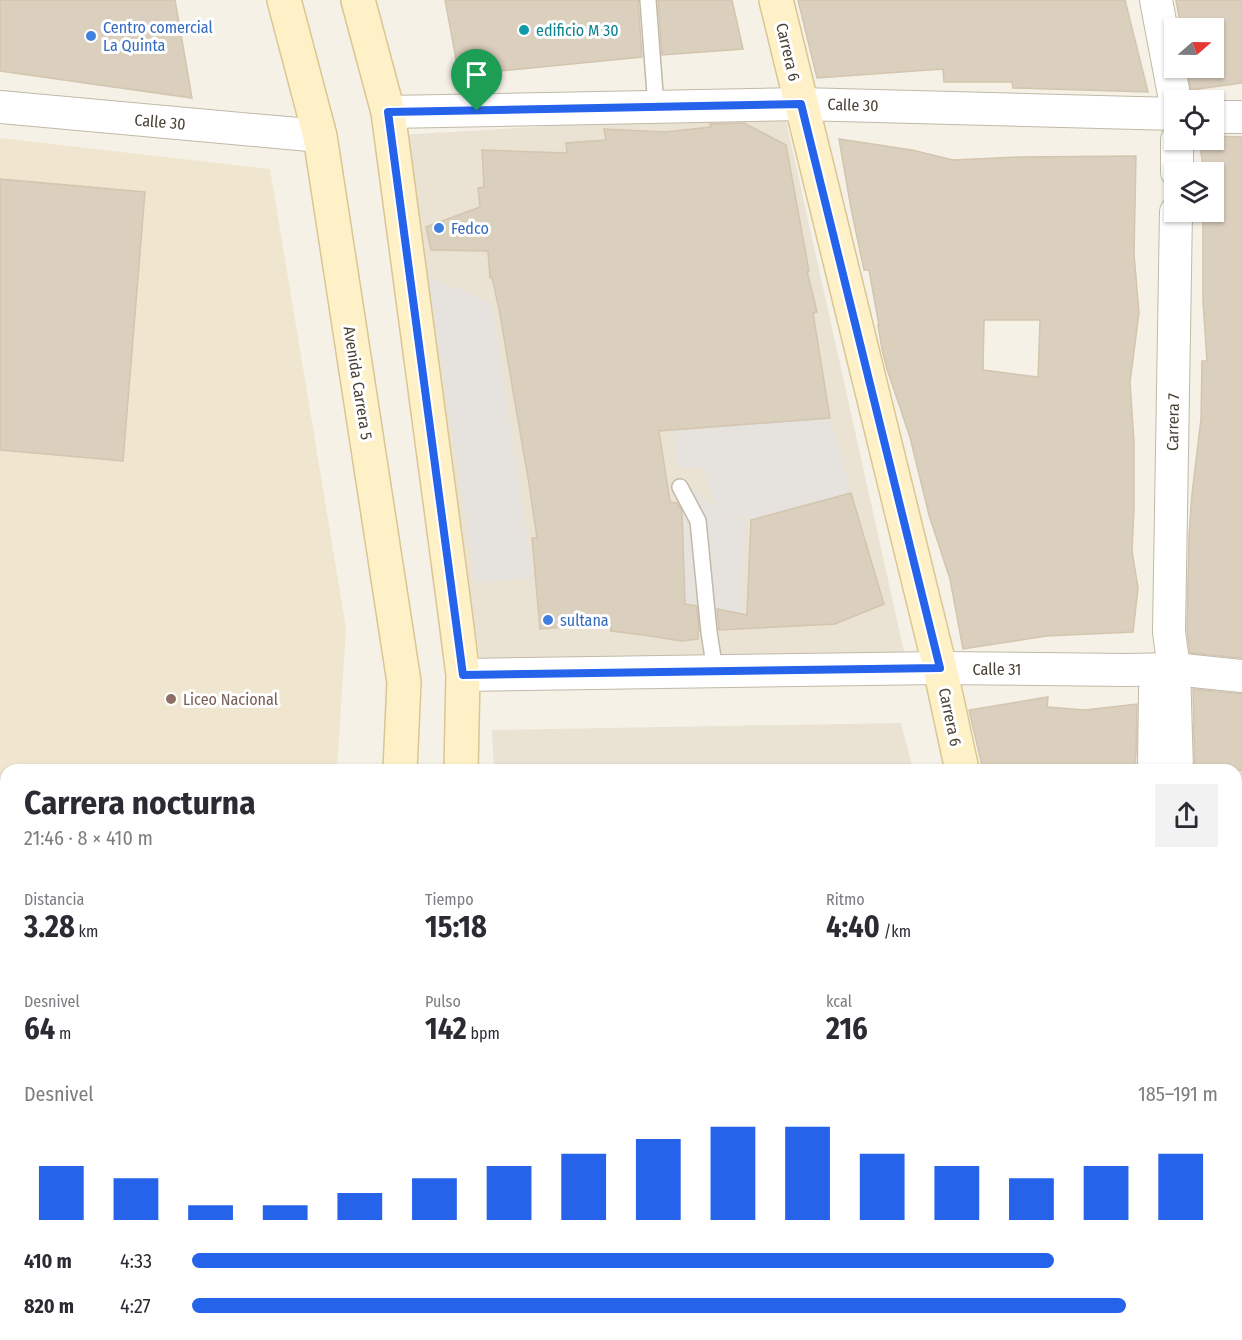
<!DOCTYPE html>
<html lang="es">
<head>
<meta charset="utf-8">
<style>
  :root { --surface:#fff; --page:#f2f2f3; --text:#2b2b33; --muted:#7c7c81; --accent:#2563eb }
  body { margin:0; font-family:"Fira Sans Condensed",sans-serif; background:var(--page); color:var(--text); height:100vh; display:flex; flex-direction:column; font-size:22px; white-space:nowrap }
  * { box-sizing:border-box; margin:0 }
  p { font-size:20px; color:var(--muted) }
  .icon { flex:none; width:33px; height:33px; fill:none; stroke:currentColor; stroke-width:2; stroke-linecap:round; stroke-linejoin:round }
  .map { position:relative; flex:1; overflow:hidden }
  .sheet { position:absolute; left:0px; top:764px; width:1242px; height:578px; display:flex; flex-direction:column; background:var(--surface); border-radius:18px 18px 0 0; box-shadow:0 2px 4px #0004 }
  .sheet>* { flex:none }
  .needle { width:39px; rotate:70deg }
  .controls { position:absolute; left:1164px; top:18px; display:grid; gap:12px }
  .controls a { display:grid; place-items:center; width:60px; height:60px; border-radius:0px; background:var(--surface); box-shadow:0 2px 4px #0004; font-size:30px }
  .pin { position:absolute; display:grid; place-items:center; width:51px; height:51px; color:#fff; margin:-62px -26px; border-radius:50% 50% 50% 0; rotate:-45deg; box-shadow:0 0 6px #0007 }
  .pin .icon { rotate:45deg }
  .round { display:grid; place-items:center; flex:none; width:63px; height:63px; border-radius:0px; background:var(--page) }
  .overview { display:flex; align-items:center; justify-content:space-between; height:102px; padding:0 24px }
  h1 { font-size:33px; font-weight:700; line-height:45px }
  .figures { display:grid; grid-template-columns:repeat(3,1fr); gap:9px; height:102px; padding:6px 24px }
  .figures div { display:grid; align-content:center }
  .figures b { font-size:30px; font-weight:700 }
  .figures small { font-size:16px; font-weight:400 }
  .figures p { font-size:16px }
  .chart { height:168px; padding:12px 24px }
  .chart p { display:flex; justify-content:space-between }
  .chart svg { width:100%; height:108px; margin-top:6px; stroke:var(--accent); stroke-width:6 }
  ul { padding:0 24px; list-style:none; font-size:20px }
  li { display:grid; grid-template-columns:96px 72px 1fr; align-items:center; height:45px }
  li i { height:15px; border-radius:8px; background:var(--accent) }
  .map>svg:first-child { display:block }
  .residential { fill:#eae3d4 }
  .commercial { fill:#f9e7d0 }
  .education { fill:#f0e6cf }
  .parking { fill:#e6e3df }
  .building { fill:#dbcfbe; stroke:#d3c5ae; stroke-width:1.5; fill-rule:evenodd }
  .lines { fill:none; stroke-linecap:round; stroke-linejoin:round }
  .lane-casing { stroke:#c2b9a8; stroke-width:18 }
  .street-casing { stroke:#c2b9a8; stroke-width:34 }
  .secondary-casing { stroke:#d9c692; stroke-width:36 }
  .lane { stroke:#fff; stroke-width:15 }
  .street { stroke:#fff; stroke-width:32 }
  .secondary { stroke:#fff1c7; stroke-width:33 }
  .route-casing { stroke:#fff; stroke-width:12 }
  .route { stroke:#2563eb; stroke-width:8 }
  .culture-dot { fill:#0f9aa8; stroke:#fff; stroke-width:2 }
  .shop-dot { fill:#3f7fe0; stroke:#fff; stroke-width:2 }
  .education-dot { fill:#8d6e63; stroke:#fff; stroke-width:2 }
  .labels { text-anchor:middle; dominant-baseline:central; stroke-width:6; stroke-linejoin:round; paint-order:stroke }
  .shop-label { font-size:16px; fill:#366cbe; stroke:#fff; text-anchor:start }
  .culture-label { font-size:16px; fill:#0d838f; stroke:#fff; text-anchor:start }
  .street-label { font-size:16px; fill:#494135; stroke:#fff }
  .education-label { font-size:16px; fill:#785e54; stroke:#fff; text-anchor:start }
</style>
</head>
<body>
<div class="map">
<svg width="1242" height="1340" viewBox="0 0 1242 1340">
  <rect width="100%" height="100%" fill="#f5f1e7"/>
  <g class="residential">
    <path d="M784 112 905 656 480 660 400 135Z"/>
    <path d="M971 709 1242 726V1295H1236V770L986 769Z"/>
    <path d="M901 723 913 769H494L492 730Z"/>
    <rect x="454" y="1335" width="278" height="5"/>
    <path d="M795 1335H996L901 1340H795Z"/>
  </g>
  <path class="commercial" d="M0 1237H6V1335H331V1340H0Z"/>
  <path class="education" d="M0 138 270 169 346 628 337 769 6 770V1169H0Z"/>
  <g class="parking">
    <path d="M428 276 492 304 533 578 476 582Z"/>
    <path d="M830 418 851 493 751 520 722 510 745 522 741 623 702 625 699 606 685 604 682 517 679 479 716 507 703 467 677 468 673 430Z"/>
  </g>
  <g class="building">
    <path d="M0 0H175L192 98 0 71Z"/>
    <path d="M445 0H638L642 57 459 75Z"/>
    <path d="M658 0H732L743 49 662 55Z"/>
    <path d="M798 0H1125L1148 92 1013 88 1012 82H944L943 69 817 78Z"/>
    <path d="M1176 0H1242V83L1191 90 1187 68H1214V28H1181Z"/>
    <path d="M744 123 786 145 809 271H807L817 312 813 313 830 418 659 431 670 502 677 503 682 511 685 604 697 606 699 631H698V639L681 641 644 635 611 631V623L540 629 532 538H537L529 484 499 309 492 277 490 278 488 251 431 250 426 227 480 207 478 188 484 187 482 150 567 153 566 143 606 140 604 129 665 132 711 127 710 124Z"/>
    <path d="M1214 136 1242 137V658L1190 653 1187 631 1189 536 1192 494 1201 419 1202 361H1207L1203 301V214L1194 215V212H1214V172H1198L1199 168 1203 167 1201 153 1203 140H1214Z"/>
    <path d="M839 139 912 150 953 160 1019 157 1136 156 1134 254 1139 313 1130 382 1134 443V508L1132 551 1138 588 1133 632 1046 636 963 649 950 579 929 515 910 437 887 369 882 349 878 325H879L869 270H864L851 208ZM984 320H1040L1038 377 983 370Z"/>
    <path d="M0 179 145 192 123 461 0 450Z"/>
    <path d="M851 493 884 604 835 624 719 630 717 609 747 615 751 520Z"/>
    <path d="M1193 689 1242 694V770H1195Z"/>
    <path d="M1048 697 1047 707 1085 710 1137 704 1136 753 1134 770H983L969 710Z"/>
  </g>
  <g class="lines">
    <g class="lane-casing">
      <g id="lane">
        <path d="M648 0 656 107"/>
        <path d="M680 487 698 521 709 632 715 671"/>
      </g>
    </g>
    <g class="street-casing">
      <g id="street">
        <path d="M1156 0 1175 100"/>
        <path d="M0 107 320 136"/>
        <path d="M388 112 801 104 1174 114"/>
        <path d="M1214 117H1242"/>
        <path d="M1177 172V140"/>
        <path d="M1176 212 1169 632 1174 669 1177 770"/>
        <path d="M463 675 940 668 1127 670 1174 669 1242 676"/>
        <path d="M1154 770 1155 690"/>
        <path d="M1236 983H1242"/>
        <path d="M0 1182H6"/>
        <path d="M775 1335V1340"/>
      </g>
    </g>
    <g class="secondary-casing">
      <g id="secondary">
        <path d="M284 0 320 136 404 682 400 770"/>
        <path d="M358 0 388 112 454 605 463 675 461 770"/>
        <path d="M776 0 940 668 962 770"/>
        <path d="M1102 1335 1103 1340"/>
        <path d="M378 1340V1335"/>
        <path d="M438 1340V1335"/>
      </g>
    </g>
    <use href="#lane" class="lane"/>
    <use href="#street" class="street"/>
    <use href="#secondary" class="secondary"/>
  </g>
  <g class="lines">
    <g class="route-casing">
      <path id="route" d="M801 104 940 668 463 675 388 112Z"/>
    </g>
    <use href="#route" class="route"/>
  </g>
  <circle class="culture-dot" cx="524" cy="30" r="6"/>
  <g class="shop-dot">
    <circle cx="91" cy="36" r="6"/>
    <circle cx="439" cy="228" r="6"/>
    <circle cx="548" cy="620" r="6"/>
  </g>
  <circle class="education-dot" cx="171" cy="699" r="6"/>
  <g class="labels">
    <g class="shop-label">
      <text x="103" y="27">Centro comercial<tspan x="103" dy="18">La Quinta</tspan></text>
      <text x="451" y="228">Fedco</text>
      <text x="560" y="620">sultana</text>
    </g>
    <g class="culture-label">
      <text x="536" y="30">edificio M 30</text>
    </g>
    <g class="street-label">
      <text transform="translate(788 52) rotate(77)">Carrera 6</text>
      <text transform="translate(853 105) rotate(2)">Calle 30</text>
      <text transform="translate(160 122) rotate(5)">Calle 30</text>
      <text transform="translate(358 383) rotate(81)">Avenida Carrera 5</text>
      <text transform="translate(1173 422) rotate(-89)">Carrera 7</text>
      <text x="997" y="669">Calle 31</text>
      <text transform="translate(950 717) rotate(78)">Carrera 6</text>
    </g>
    <g class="education-label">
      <text x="183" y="699">Liceo Nacional</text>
    </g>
  </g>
</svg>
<div class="controls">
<a><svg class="needle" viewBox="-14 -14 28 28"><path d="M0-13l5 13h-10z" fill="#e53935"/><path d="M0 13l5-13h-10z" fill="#7c7c81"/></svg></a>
<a><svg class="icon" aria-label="locate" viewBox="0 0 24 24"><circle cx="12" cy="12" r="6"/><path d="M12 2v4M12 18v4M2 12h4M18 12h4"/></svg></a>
<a><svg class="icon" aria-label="layers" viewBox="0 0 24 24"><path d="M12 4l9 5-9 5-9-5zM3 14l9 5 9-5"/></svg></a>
</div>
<div class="pin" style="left:477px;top:111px;background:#1e9e55"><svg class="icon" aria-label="arrive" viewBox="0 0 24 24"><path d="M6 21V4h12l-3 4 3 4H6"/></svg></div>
<section class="sheet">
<div class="overview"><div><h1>Carrera nocturna</h1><p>21:46 · 8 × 410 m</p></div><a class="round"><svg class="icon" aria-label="share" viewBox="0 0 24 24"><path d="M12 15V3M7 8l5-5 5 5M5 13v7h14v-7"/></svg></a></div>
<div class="figures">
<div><p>Distancia</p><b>3.28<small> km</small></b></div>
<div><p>Tiempo</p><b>15:18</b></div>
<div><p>Ritmo</p><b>4:40<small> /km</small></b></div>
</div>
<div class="figures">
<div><p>Desnivel</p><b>64<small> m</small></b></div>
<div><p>Pulso</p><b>142<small> bpm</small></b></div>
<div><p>kcal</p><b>216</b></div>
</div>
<div class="chart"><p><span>Desnivel</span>185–191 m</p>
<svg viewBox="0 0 160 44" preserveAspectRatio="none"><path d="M5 44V22M15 44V27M25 44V38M35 44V38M45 44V33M55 44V27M65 44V22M75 44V17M85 44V11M95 44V6M105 44V6M115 44V17M125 44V22M135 44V27M145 44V22M155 44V17"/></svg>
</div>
<ul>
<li><b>410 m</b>4:33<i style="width:84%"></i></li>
<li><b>820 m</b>4:27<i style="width:91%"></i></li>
</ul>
</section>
</div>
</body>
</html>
